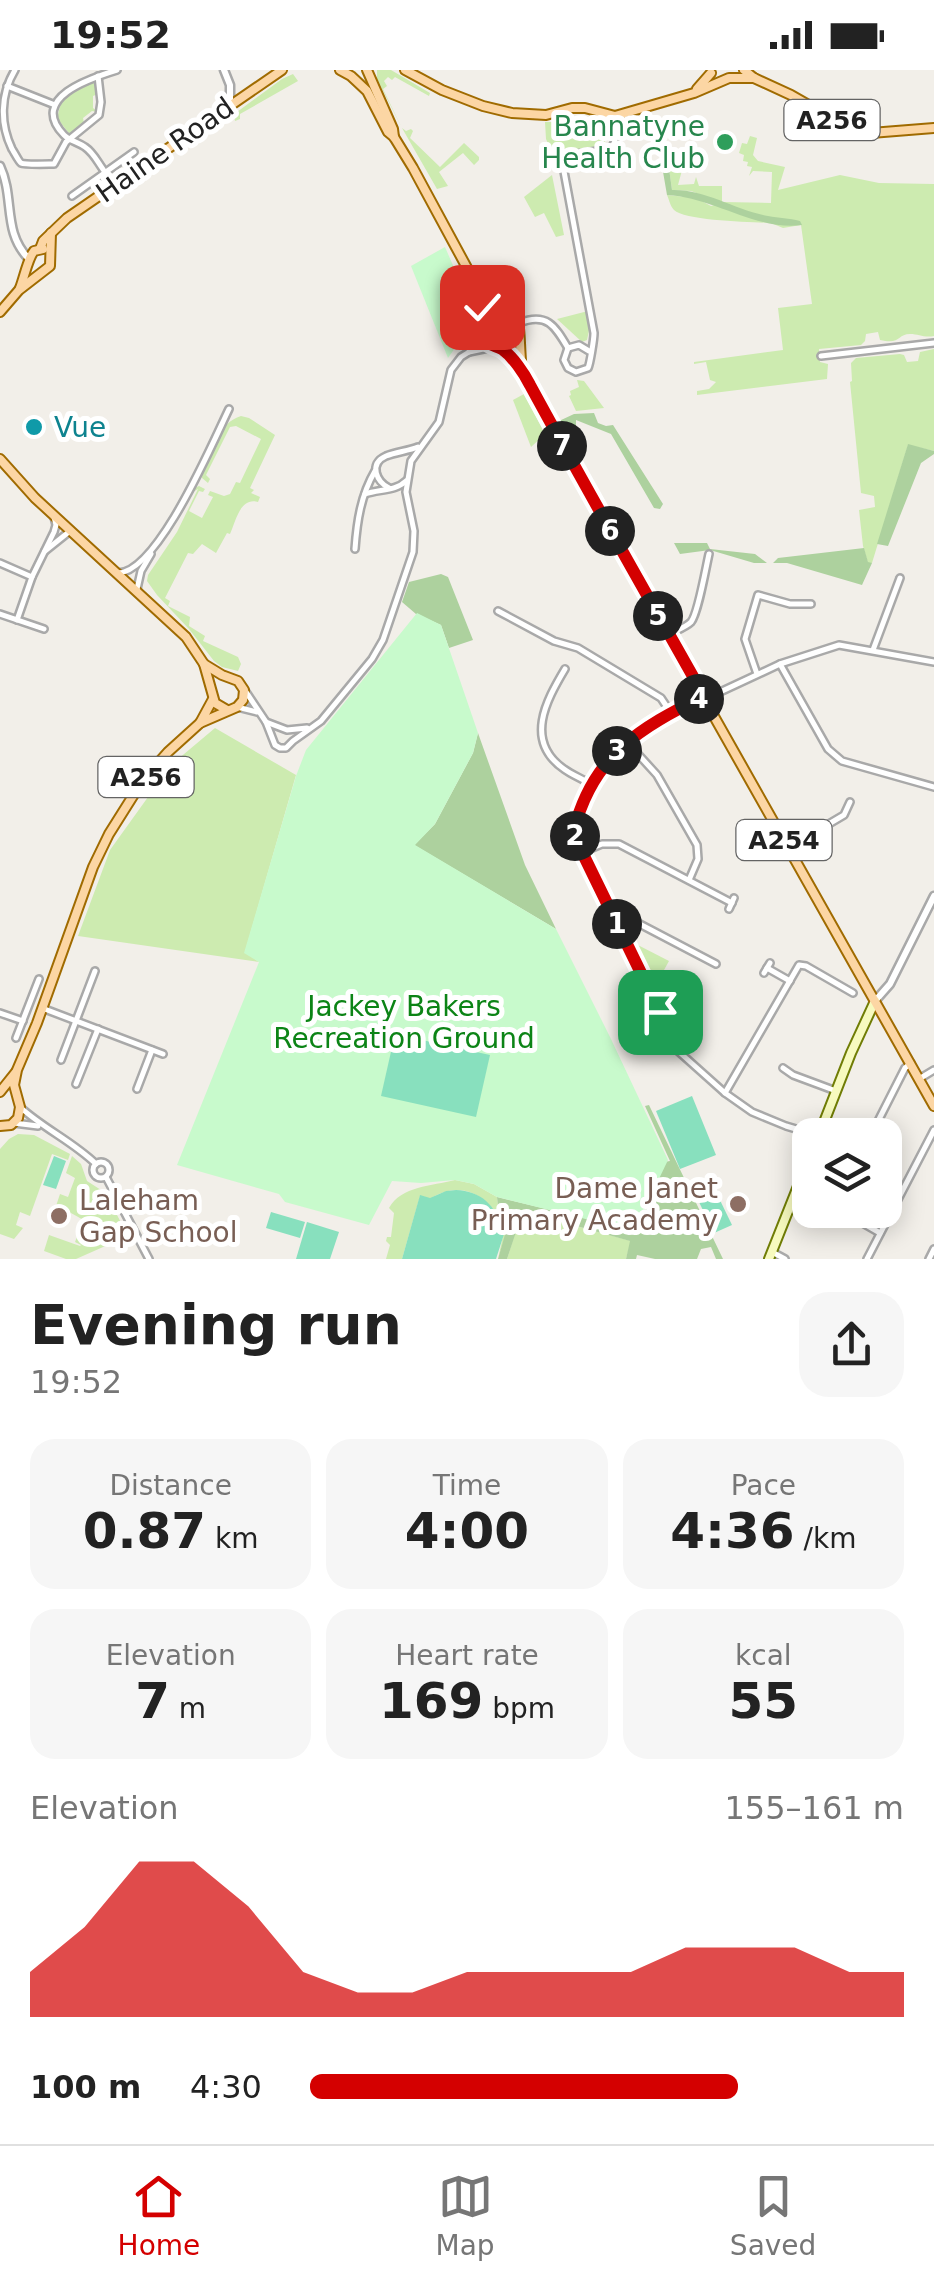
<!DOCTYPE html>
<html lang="en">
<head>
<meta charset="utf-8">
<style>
  :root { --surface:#fff; --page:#f6f6f6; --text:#222; --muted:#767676; --line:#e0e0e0; --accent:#d40000 }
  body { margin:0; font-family:"DejaVu Sans",sans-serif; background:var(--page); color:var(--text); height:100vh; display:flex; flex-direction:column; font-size:38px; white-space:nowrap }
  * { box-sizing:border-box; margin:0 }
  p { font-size:32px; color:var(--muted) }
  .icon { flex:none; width:55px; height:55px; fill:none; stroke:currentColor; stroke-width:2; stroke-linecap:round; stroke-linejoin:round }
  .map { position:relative; height:1189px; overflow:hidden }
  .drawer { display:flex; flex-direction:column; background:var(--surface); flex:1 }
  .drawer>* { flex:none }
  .tools { position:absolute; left:792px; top:1048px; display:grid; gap:20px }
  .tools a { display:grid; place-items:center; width:110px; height:110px; border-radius:20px; background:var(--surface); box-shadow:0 5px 25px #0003; font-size:50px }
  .pin { position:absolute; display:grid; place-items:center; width:85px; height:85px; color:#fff; margin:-42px; border-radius:20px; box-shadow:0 5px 15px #0006 }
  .km { position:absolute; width:50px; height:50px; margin:-25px; border-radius:50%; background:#222; color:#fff; font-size:28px; line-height:50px; text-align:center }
  .round { display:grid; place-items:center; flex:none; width:105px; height:105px; border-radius:30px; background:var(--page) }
  .head { display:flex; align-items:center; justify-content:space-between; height:170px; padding:0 30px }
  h1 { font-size:55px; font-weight:800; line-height:75px }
  .stats { display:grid; grid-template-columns:repeat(3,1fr); gap:15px; height:170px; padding:10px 30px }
  .stats div { display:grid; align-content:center; border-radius:25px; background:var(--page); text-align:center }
  .stats b { font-size:50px; font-weight:800 }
  .stats small { font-size:28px; font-weight:400 }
  .stats p { font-size:28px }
  .chart { height:280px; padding:20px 30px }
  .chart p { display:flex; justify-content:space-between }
  .chart svg { width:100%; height:180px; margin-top:10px; fill:var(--accent); opacity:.7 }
  ul { padding:0 30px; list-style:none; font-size:32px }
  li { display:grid; grid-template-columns:160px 120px 1fr; align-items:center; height:75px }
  li i { height:25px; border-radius:12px; background:var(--accent) }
  .status { display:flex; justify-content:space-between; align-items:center; height:70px; padding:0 50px; background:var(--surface); direction:ltr }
  .status svg { height:28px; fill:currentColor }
  .tab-bar { display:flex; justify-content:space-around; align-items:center; height:140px; border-top:2px solid var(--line); background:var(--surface); font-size:28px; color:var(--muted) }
  .tab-bar a { display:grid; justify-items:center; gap:5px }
  .tab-bar .current { color:var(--accent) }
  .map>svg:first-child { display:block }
  .grass { fill:#cdebb0 }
  .forest { fill:#add19e }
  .park { fill:#c8facc }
  .pitch { fill:#88e0be }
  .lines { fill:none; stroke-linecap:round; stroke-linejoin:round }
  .minor-casing { stroke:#a9a9a9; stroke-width:10 }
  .tertiary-casing { stroke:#a9a9a9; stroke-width:11 }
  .secondary-casing { stroke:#707d05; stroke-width:12 }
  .primary-casing { stroke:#a06b00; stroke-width:12 }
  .minor { stroke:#fff; stroke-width:5 }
  .tertiary { stroke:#fff; stroke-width:6 }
  .secondary { stroke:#f7fabf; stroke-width:8 }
  .primary { stroke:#fcd6a4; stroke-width:8 }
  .route-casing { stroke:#fff; stroke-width:20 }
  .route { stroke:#d40000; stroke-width:12 }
  .leisure-dot { fill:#2e9e5b; stroke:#fff; stroke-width:4 }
  .culture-dot { fill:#0f9aa8; stroke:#fff; stroke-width:4 }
  .education-dot { fill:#8d6e63; stroke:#fff; stroke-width:4 }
  .labels { text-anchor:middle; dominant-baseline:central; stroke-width:10; stroke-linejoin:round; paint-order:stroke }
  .shield { fill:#fff; stroke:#646464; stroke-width:2.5 }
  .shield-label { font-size:25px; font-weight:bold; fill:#222 }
  .leisure-label { font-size:28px; fill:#27864d; stroke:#fff; text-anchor:end }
  .street-label { font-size:28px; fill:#222; stroke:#fff }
  .culture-label { font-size:28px; fill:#0d838f; stroke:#fff; text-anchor:start }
  .park-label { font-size:28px; fill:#0c8416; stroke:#fff }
  .education-label { font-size:28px; fill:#785e54; stroke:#fff; text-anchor:end }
</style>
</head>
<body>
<div class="status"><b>19:52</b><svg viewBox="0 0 49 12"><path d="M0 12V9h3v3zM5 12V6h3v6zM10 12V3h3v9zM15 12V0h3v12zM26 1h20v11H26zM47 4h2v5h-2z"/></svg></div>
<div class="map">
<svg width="934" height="1189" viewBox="0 0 934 1189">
  <rect width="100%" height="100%" fill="#f2efe9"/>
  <g class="grass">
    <path d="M377 0H391L430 23 429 26 395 7 392 10 388 7 384 11 387 16 383 19 401 56 377 9Z"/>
    <path d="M293 4 298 11 240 44V49L235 51 234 45 237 42 282 9Z"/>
    <path d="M94 10 96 11 98 24 93 26V38L98 42 92 41 83 48 84 53 71 66 57 48 62 29Z"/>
    <path d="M545 52H587L600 57 605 68V74L595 77 563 81 556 91 546 69Z"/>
    <path d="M402 58 406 61 411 59 413 61 410 68 440 97 464 73 479 87V90L474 95 463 83 439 102 448 116 437 119Z"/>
    <path d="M750 66 757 68 753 85 758 91 785 97 778 120 840 105 879 113 934 114V266C924 268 919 264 910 264 897 264 901 275 880 270L878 262 866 264 865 271 861 275 819 279 820 292 828 294 827 309 697 325V321L709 319 716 312 710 310 706 292 694 294V292L783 280 778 238 812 234 801 155 783 158 771 153C753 152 685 151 674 140 670 136 669 129 667 125L696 128 711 136 722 133 691 121 672 120 668 91 685 89 678 115 694 114 696 107 699 116H722V132L771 133 772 102 753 101 749 106 752 97 747 96 748 92 743 91 744 85 739 83 742 73 747 74Z"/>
    <path d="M552 105 564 165 556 167 544 143 535 147 524 127Z"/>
    <path d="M588 241 590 256 587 270 582 272 557 249Z"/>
    <path d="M934 279V381L908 375 872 493H868L863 476 859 440 875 437 874 426 861 423 850 312 852 311 851 293 856 288 900 284 904 285 907 292 918 291 920 282Z"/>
    <path d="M577 310 584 311 604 338 576 341 569 326 571 325 570 321 579 317Z"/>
    <path d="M524 324 545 364 531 377 513 330Z"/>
    <path d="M241 346 249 348 275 365 250 418 254 420 251 423 260 427 258 432C240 427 236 451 230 464L227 463 216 483 202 474 193 484 188 483 165 528 170 531 168 536 190 547 189 556 205 566 203 571 238 587 241 594 238 601 222 597 214 591 189 559 157 525 147 511 148 505 177 462 198 419 193 422 192 419 199 416 205 419 203 422 199 421 189 441 202 448 213 427 208 425 210 421 224 426 230 424 236 412 240 413 261 369 236 356 230 357 206 405 210 409 208 413 202 408 201 404C209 384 219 352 241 346Z"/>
    <path d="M215 658 296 705 245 882 259 892 78 866 110 780 171 695Z"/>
    <path d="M630 857 636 859 632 864 635 866 632 872 669 891 654 918 626 864Z"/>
    <path d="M18 1064 34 1065 70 1084 68 1090 52 1084 30 1146 20 1142 16 1155 23 1158 14 1169 0 1164V1079L9 1069Z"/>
    <path d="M72 1086 81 1094 87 1111 101 1120 104 1125 106 1124 128 1166 76 1189H66L44 1181 49 1165 80 1176 81 1175 75 1172 81 1157 85 1158 87 1152 71 1143 68 1147 54 1142 60 1124 68 1127 75 1108 66 1103Z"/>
    <path d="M455 1110 474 1114 497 1127 498 1136 507 1140 509 1154 498 1189 504 1161 502 1160C493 1126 461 1108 430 1129L420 1126 402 1189H386L390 1175 386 1171 387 1167H391L394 1143 389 1138C401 1116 432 1116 455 1110Z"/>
    <path d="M522 1141 631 1171 626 1189H507Z"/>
  </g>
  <g class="forest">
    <path d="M664 91H668L672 120C705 119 735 140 768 146 779 148 789 148 800 151L802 155C756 161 713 127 667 125L662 96Z"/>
    <path d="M501 196 508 221 522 229 520 234 491 219 485 210 493 199Z"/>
    <path d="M594 343 598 353 606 356 613 355 663 434 660 439 654 438 611 364 576 350V378L573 380 559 351 574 344Z"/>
    <path d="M908 374 934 381V384L921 393 888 476 877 474Z"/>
    <path d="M674 473H707L710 479 755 484 767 493H754L710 480 680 484Z"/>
    <path d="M864 478 868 492 872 493 862 515 787 493H773L778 488Z"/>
    <path d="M441 504 448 507 473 570 449 578 441 555 416 544 402 532 409 512Z"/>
    <path d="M478 663 525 795 556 859 414 775 435 754 473 683Z"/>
    <path d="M649 1035 723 1189H716L711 1177 701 1179 697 1189H655L637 1185 636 1189H626L630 1171 523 1141 507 1189H498L508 1154 506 1153 508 1143 498 1136 497 1127 634 1160 658 1093 670 1091 645 1036Z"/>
  </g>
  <g class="park">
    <path d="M445 177 472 239 456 248 464 265 448 288 411 196Z"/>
    <path d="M417 543 441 555 478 663 473 683 435 754 415 775 556 859 611 969 668 1090 634 1161 497 1127 474 1114 455 1110 421 1113 392 1111 369 1155 285 1132 279 1124 177 1095 259 892 244 883 296 706 306 680Z"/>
  </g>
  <g class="pitch">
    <path d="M395 964 490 985 476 1047 381 1026Z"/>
    <path d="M692 1026 716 1085 680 1099 656 1041Z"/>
    <path d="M54 1086 66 1091 56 1119 43 1115Z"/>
    <path d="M456 1120C481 1121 496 1135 502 1160L505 1161 496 1189H402L420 1125 430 1128 446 1121Z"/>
    <path d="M717 1124 732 1155 714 1163 699 1132Z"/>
    <path d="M271 1142 305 1152 300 1168 266 1158Z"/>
    <path d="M307 1152 339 1162 330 1189H296Z"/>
  </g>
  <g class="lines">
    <g class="minor-casing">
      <g id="minor">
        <path d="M15 0C0 25 0 54 12 79 13 80 19 92 21 93 25 95 49 94 54 94L66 72 99 45 101 32 98 6"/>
        <path d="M7 16 55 35"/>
        <path d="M105 102C98 93 94 83 85 77 78 72 70 71 64 65 28 28 91 8 117 0"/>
        <path d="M72 126 134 82"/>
        <path d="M519 253C547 242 555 256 568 278"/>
        <path d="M568 278 564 290 568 298 576 302 588 298C590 294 594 269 594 263L563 96 565 89 570 85 611 79 615 71V46"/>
        <path d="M568 278 579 275 589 281"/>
        <path d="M469 282 493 277"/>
        <path d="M821 286 934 273"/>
        <path d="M389 418C377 412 368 394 386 386 396 382 408 381 418 377"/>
        <path d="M365 424C379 419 396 421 406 411"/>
        <path d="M355 479C357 451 361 425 375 401"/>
        <path d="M45 481 70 461"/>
        <path d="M0 493 32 507"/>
        <path d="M118 503C158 502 212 374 229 339"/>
        <path d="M137 519 141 501 151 484"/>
        <path d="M498 541 554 571 578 578 661 628 671 643"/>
        <path d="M0 544 44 559"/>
        <path d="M17 550 32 507 54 462 56 455 54 447"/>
        <path d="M668 565C675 561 686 557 691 552 698 544 706 497 709 484"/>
        <path d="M873 580 900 508"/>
        <path d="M780 594 828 679 842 691 934 717"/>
        <path d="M565 599C546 631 524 671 564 699 572 705 583 709 592 715"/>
        <path d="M757 604 745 569 758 525 790 534H811"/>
        <path d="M246 622 266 652 275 675 280 678H286L293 671 321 651 372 589 383 570 413 482 414 461 406 422 411 391 439 352 451 300 461 287 469 282 481 260"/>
        <path d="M704 626C653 652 610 673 586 728 581 741 574 752 575 766L678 981 725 1023 752 1042 786 1056 816 1065"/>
        <path d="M705 629 780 594 839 575 934 592"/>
        <path d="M237 637 257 642"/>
        <path d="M266 652 287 660 307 658"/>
        <path d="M627 672 657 705 697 775 698 789 689 810"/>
        <path d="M788 778 844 745 850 732"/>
        <path d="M583 782 602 774H619L732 833"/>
        <path d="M729 839 734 828"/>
        <path d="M618 856 632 850 716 894"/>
        <path d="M767 898 790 911"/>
        <path d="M764 903 770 893"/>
        <path d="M42 938 163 984"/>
        <path d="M0 943 23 951"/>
        <path d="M16 968 39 909"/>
        <path d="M61 990 95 901"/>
        <path d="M783 998 793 1005 836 1021"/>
        <path d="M919 1009 934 1000"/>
        <path d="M76 1014 98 959"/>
        <path d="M137 1019 152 980"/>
        <path d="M725 1023 799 895 806 896 853 923"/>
        <path d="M20 1037C44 1059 72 1071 96 1094"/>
        <path d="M14 1053 38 1056"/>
        <path d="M871 1065 905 998 911 993"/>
        <circle cx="101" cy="1100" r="8"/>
        <path d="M106 1107 149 1189"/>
        <path d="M840 1140 880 1163"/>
        <path d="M772 1182 785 1189"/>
        <path d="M867 1189 934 1060"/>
        <path d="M929 1189 934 1179"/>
      </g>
    </g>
    <g class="tertiary-casing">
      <g id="tertiary">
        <path d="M224 0 230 15V34"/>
        <path d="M0 96C15 128 2 162 29 189"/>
        <path d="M875 931 890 914 934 826"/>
      </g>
    </g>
    <g class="secondary-casing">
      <g id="secondary">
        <path d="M819 1065 851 983 875 931"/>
        <path d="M769 1189 810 1086"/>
      </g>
    </g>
    <g class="primary-casing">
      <g id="primary">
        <path d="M340 0 351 6 367 21 388 62 394 67 413 98 479 220C485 226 491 233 498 238 505 242 513 242 518 251 520 254 520 290 522 299"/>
        <path d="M367 0 393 59 394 67"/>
        <path d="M405 0 442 20 483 36 512 43 546 45 572 38H585L615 46 694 23 729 8H754"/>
        <path d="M744 0 754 8 791 25 854 61 871 63 934 58"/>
        <path d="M697 19 711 3"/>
        <path d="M40 179 43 171 67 148 282 0"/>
        <path d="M20 218C24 208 28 188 34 181L43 179"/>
        <path d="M479 220 485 249 482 261 485 270 493 277 501 278 522 299 580 409 934 1036"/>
        <path d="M0 242 19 220 50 196 51 163"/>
        <path d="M0 389 35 428 186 567 204 594 215 633 227 640"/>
        <path d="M200 653 213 629"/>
        <path d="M0 1022 16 1002"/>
        <path d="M0 1056 11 1055 18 1048 20 1037 14 1015 17 1000 37 953 93 797 109 764 143 710 168 682 200 653 237 637 243 630 244 620 238 611 222 605 204 594"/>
      </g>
    </g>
    <use href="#minor" class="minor"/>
    <use href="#tertiary" class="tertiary"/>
    <use href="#secondary" class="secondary"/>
    <use href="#primary" class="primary"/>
  </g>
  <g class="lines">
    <g class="route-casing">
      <path id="route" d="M482 237C484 247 480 258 484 267 488 276 495 275 502 279 513 287 524 303 530 315 587 420 646 523 704 626 640 658 593 685 574 760L582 782 660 942"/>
    </g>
    <use href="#route" class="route"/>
  </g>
  <circle class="leisure-dot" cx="725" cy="72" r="10"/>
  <circle class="culture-dot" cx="34" cy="357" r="10"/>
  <g class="education-dot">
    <circle cx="738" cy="1134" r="10"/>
    <circle cx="59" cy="1146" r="10"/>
  </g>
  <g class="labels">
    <g class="shield">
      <rect x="784.5" y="30" width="95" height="40" rx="8"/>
      <rect x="98.5" y="687" width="95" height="40" rx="8"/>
      <rect x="736.5" y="750" width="95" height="40" rx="8"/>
    </g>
    <g class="shield-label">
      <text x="832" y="50">A256</text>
      <text x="146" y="707">A256</text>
      <text x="784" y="770">A254</text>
    </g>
    <g class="leisure-label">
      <text x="705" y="56">Bannatyne<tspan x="705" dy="32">Health Club</tspan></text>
    </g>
    <g class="street-label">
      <text transform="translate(165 80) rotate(-35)">Haine Road</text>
    </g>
    <g class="culture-label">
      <text x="54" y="357">Vue</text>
    </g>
    <g class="park-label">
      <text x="404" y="936">Jackey Bakers<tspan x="404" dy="32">Recreation Ground</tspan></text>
    </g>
    <g class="education-label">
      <text x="718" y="1118">Dame Janet<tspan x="718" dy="32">Primary Academy</tspan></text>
      <text x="79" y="1130" text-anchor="start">Laleham<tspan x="79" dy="32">Gap School</tspan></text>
    </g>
  </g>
</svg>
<div class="tools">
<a><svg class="icon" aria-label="layers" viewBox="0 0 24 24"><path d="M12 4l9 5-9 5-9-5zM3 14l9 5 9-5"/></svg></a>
</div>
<div class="pin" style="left:660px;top:942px;background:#1e9e55"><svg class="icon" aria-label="arrive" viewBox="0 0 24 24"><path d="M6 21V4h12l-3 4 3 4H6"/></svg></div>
<div class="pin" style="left:482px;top:237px;background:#d93025"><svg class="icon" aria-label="check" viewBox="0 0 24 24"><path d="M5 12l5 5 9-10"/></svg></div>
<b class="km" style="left:617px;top:854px">1</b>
<b class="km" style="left:575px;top:766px">2</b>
<b class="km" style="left:617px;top:681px">3</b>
<b class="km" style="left:699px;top:629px">4</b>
<b class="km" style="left:658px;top:546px">5</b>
<b class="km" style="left:610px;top:461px">6</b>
<b class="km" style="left:562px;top:376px">7</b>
</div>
<section class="drawer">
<div class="head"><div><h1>Evening run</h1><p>19:52</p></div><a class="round"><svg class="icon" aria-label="share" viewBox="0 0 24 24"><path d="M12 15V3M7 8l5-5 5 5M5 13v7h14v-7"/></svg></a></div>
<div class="stats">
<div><p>Distance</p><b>0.87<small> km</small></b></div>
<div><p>Time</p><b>4:00</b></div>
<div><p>Pace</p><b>4:36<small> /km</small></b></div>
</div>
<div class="stats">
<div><p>Elevation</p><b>7<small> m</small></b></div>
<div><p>Heart rate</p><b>169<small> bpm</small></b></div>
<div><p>kcal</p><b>55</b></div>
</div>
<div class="chart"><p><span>Elevation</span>155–161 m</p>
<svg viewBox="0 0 160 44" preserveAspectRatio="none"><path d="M0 44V33L10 22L20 6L30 6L40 17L50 33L60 38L70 38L80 33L90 33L100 33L110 33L120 27L130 27L140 27L150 33L160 33V44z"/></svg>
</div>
<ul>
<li><b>100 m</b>4:30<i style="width:72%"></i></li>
</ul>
</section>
<nav class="tab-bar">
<a class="current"><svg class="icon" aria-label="home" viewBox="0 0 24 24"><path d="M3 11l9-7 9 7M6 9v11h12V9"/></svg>Home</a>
<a><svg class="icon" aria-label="map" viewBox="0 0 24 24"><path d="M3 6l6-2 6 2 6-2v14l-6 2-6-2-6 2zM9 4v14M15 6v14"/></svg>Map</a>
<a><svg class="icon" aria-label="saved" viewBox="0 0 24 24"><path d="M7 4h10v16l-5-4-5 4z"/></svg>Saved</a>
</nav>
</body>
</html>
